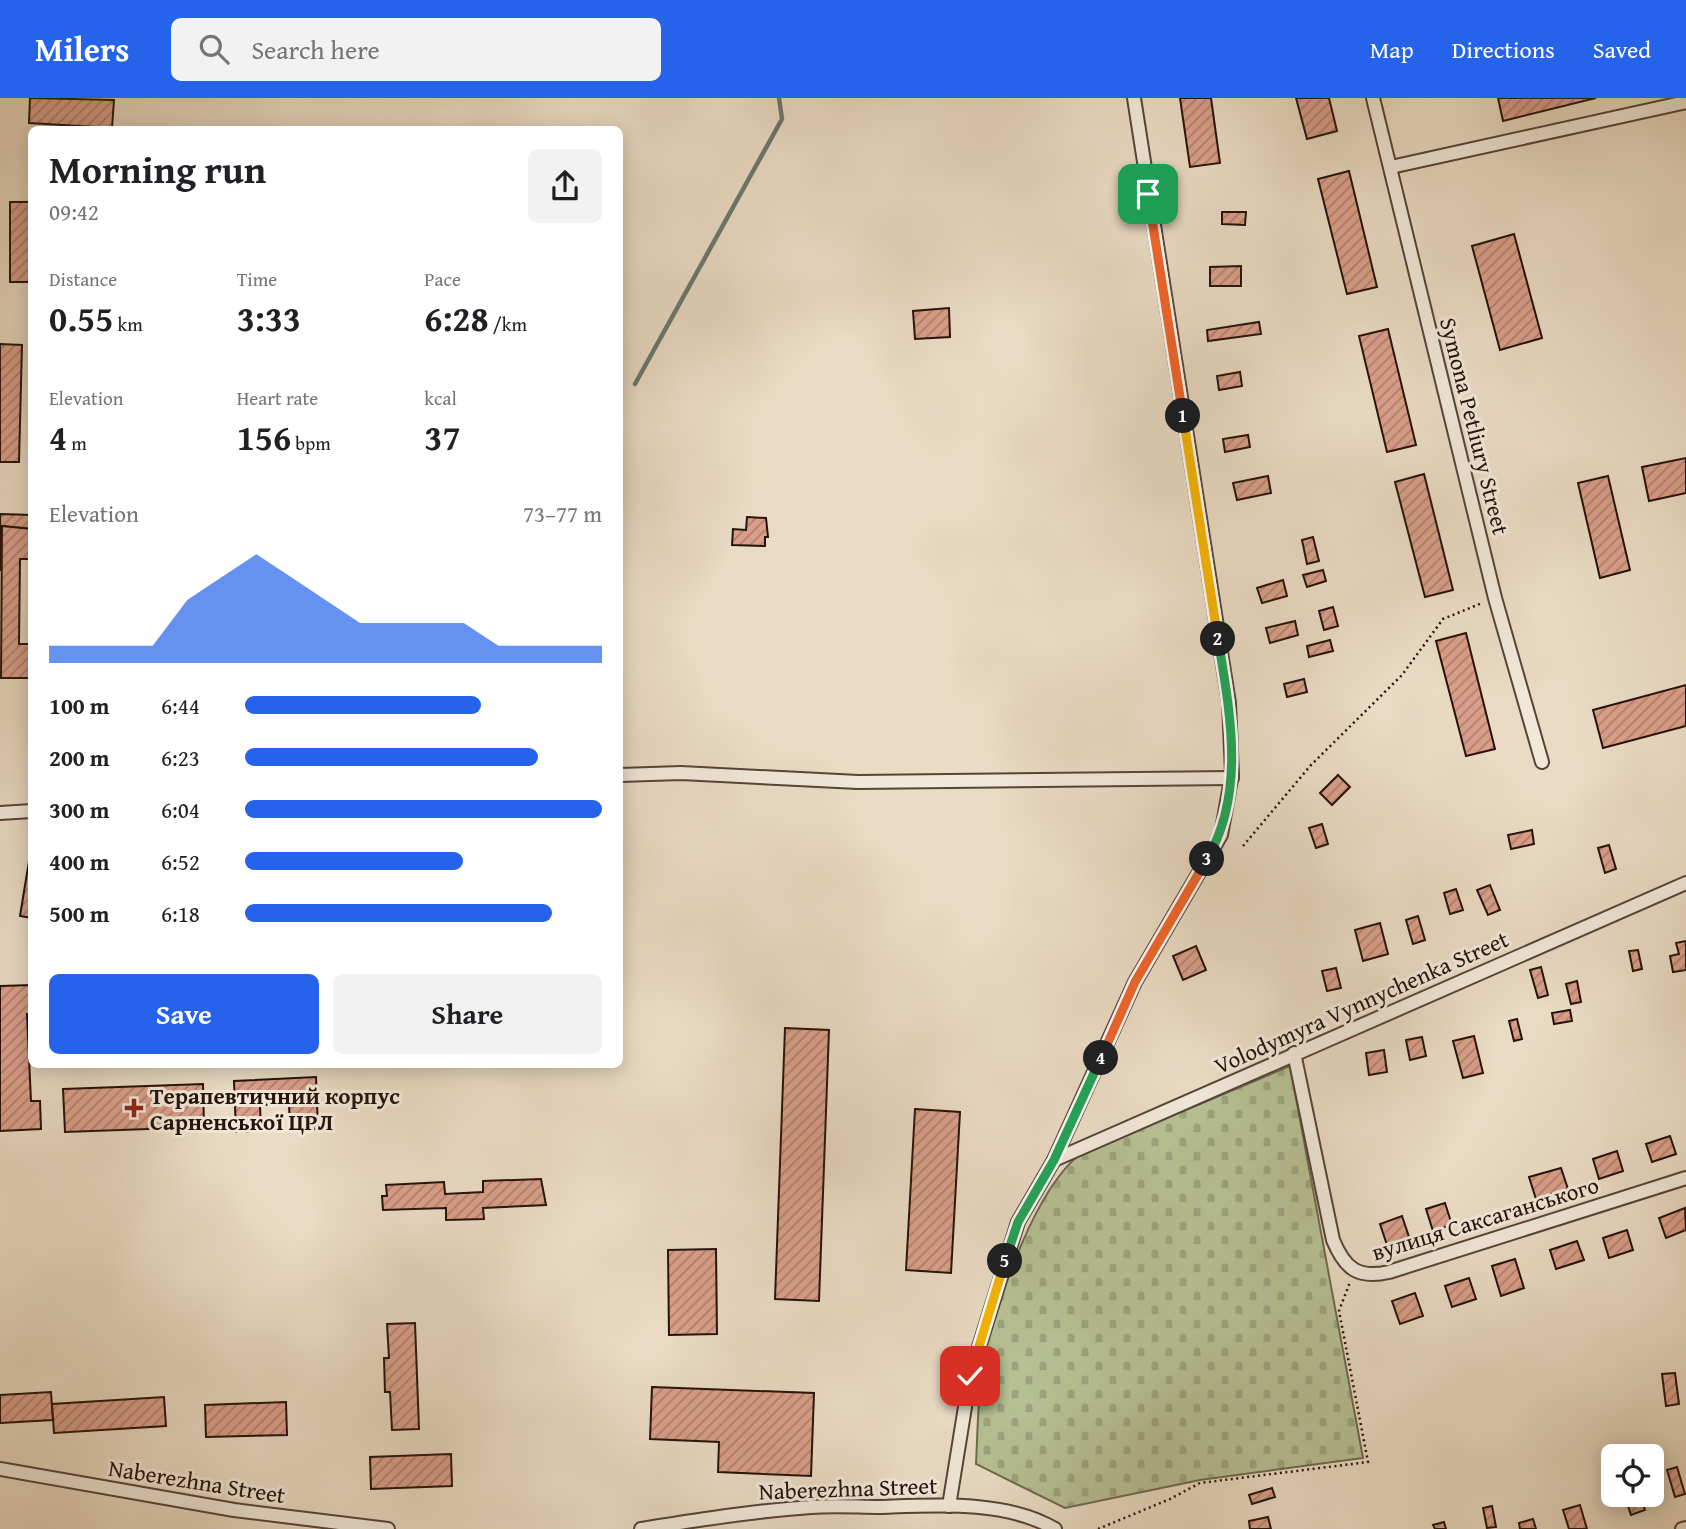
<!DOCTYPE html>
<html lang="en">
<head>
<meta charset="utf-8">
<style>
  :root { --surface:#fff; --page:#f2f2f2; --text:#202124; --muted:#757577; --accent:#2563eb }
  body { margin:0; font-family:"Gentium Book Plus",serif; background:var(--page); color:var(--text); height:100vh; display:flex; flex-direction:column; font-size:26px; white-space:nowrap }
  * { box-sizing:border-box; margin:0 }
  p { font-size:23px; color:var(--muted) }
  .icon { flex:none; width:38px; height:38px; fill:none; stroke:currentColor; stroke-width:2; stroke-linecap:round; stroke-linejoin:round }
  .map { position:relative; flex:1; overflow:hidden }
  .drawer { position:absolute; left:28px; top:28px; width:595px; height:942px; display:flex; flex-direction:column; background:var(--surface); border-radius:10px; box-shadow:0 4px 18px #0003 }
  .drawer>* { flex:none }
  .buttons { position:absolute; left:1601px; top:1346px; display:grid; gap:14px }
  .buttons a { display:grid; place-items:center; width:63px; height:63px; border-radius:10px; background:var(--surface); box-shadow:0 4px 18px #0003; font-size:35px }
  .pin { position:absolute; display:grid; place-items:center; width:60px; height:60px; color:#fff; margin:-30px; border-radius:14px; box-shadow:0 4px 10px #0006 }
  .km { position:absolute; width:35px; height:35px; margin:-18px; border-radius:50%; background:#222; color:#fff; font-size:19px; line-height:35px; text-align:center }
  .round { display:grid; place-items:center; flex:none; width:74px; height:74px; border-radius:10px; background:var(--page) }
  .head { display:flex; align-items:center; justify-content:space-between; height:119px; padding:0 21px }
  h1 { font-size:38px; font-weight:800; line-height:52px }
  .metrics { display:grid; grid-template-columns:repeat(3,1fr); gap:10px; height:119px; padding:7px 21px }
  .metrics div { display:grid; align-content:center }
  .metrics b { font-size:35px; font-weight:800 }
  .metrics small { font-size:19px; font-weight:400 }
  .metrics p { font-size:19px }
  .chart { height:196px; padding:14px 21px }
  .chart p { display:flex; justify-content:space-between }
  .chart svg { width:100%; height:126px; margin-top:7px; fill:var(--accent); opacity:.7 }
  .button { display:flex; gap:14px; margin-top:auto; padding:14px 21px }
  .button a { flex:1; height:80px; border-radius:10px; background:var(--accent); color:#fff; font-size:28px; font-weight:800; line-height:80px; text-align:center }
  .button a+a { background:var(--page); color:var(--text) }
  ul { padding:0 21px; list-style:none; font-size:23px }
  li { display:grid; grid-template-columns:112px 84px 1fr; align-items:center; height:52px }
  li i { height:18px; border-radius:9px; background:var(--accent) }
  header { display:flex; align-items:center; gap:42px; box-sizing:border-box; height:98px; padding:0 35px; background:var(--accent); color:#fff }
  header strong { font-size:33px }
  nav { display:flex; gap:38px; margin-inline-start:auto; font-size:24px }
  .search { width:490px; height:63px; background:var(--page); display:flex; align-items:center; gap:18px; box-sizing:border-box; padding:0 24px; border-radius:10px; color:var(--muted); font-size:26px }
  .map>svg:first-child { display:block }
  .cemetery { fill:url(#cemetery-stones); stroke:#6e694f; stroke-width:2 }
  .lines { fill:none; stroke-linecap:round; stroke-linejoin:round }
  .stream { stroke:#6a776e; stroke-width:4.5 }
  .building { fill:url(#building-hatch); stroke:#25120a; stroke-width:2 }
  .street-casing { stroke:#564438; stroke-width:16 }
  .path { stroke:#25120a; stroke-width:2.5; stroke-dasharray:2 3.5; stroke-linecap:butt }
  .street { stroke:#f1e8d9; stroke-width:12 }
  .split-1-casing { stroke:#fff; stroke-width:14 }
  .split-2-casing { stroke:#fff; stroke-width:14 }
  .split-3-casing { stroke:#fff; stroke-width:14 }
  .split-4-casing { stroke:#fff; stroke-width:14 }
  .split-5-casing { stroke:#fff; stroke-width:14 }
  .split-6-casing { stroke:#fff; stroke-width:14 }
  .split-1 { stroke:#f0652b; stroke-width:9 }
  .split-2 { stroke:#f5b400; stroke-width:9 }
  .split-3 { stroke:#22a559; stroke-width:9 }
  .split-4 { stroke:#f0652b; stroke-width:9 }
  .split-5 { stroke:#22a559; stroke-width:9 }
  .split-6 { stroke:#f5b400; stroke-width:9 }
  .poi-dot { fill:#8f2418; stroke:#f1e8d9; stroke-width:2.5 }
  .labels { text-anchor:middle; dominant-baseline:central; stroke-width:6; stroke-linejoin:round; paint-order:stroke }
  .street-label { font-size:23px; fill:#25120a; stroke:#f1e8d9 }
  .poi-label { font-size:23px; font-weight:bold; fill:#25120a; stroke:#f1e8d9; text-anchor:start }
</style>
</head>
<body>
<header>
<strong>Milers</strong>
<div class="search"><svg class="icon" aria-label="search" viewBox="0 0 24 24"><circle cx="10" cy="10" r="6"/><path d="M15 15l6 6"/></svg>Search here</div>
<nav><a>Map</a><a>Directions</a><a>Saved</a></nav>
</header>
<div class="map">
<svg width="1686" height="1431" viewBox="0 0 1686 1431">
  <defs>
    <pattern id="cemetery-stones" width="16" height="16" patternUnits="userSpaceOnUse" patternTransform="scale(1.75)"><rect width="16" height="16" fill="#b6c094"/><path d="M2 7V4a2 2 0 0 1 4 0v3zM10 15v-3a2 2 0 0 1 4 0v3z" fill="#9ca47e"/></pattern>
    <pattern id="building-hatch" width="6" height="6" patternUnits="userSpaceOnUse" patternTransform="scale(1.75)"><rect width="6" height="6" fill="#da9f8a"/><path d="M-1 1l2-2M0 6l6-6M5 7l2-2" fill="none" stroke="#b1806f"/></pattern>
  </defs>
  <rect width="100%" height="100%" fill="#eadbc4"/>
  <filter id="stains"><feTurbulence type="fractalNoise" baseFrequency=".00286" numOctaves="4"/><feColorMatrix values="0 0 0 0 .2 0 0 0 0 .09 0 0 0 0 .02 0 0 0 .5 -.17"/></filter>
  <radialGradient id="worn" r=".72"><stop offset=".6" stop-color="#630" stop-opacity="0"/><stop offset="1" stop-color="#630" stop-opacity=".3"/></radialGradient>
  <path class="cemetery" d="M1290 968 1363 1360 1200 1382 1065 1410 976 1366C978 1325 978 1283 988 1243 1003 1189 1036 1092 1079 1057Z"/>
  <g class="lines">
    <path class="stream" d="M635 286 782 21 779 0"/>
  </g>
  <g class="building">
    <path d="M30 0 114 2 112 30 29 25Z"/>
    <path d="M1180 0H1211L1220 65 1190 69Z"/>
    <path d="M1296 0H1329L1337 33 1307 41Z"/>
    <path d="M1498 0H1596L1503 23Z"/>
    <path d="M1349 73 1377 189 1347 196 1318 81Z"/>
    <rect x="10" y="104" width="22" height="80"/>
    <path d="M1222 114H1246L1245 127 1222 126Z"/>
    <path d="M1514 136 1542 240 1500 252 1472 148Z"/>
    <path d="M1241 168V188H1210V169Z"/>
    <path d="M949 210 950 239 915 241 913 213Z"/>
    <path d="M1259 224 1261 236 1208 243 1207 232Z"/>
    <path d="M1388 231 1416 347 1387 354 1359 238Z"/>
    <path d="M0 246 22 247 19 364H0Z"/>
    <path d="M1240 274 1242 288 1219 292 1217 278Z"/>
    <path d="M1248 337 1250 349 1225 354 1223 341Z"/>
    <path d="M1686 360V395L1649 403 1642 369Z"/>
    <path d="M1424 376 1453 492 1425 499 1395 384Z"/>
    <path d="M1268 378 1271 395 1237 402 1233 385Z"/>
    <path d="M1608 378 1630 472 1600 480 1578 385Z"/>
    <path d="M0 416 32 417V431L2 428 1 473Z"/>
    <path d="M747 419 766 420 768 439H765V448L732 447 733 431 746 432Z"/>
    <path d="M2 428 32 431V461H20L19 546H32V580H1Z"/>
    <path d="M1313 439 1319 463 1307 466 1302 442Z"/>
    <path d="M1323 472 1326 483 1307 489 1303 477Z"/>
    <path d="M1283 482 1287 498 1262 505 1257 490Z"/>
    <path d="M1333 509 1338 528 1324 532 1319 513Z"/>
    <path d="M1295 523 1298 537 1270 545 1266 530Z"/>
    <path d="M1466 535 1495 651 1466 658 1436 543Z"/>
    <path d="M1330 542 1333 553 1309 559 1307 548Z"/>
    <path d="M1304 581 1307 594 1287 599 1284 586Z"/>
    <path d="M1686 587V628L1603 650 1593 612Z"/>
    <path d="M1338 677 1350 689 1332 707 1320 695Z"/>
    <path d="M1322 726 1328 746 1316 750 1309 730Z"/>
    <path d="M1532 732 1534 746 1511 751 1508 737Z"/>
    <path d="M1609 747 1616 771 1605 775 1598 750Z"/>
    <path d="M29 763H32V820L20 818Z"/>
    <path d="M1490 787 1500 812 1488 817 1477 792Z"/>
    <path d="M1456 791 1463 812 1450 816 1444 795Z"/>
    <path d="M1418 818 1425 842 1413 846 1406 822Z"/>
    <path d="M1380 825 1388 856 1363 863 1355 832Z"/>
    <path d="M1686 843V872L1673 874 1670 858 1679 856 1676 845Z"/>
    <path d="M1196 848 1206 872 1183 882 1173 858Z"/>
    <path d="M1638 852 1642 871 1633 873 1629 853Z"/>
    <path d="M1541 869 1548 897 1538 900 1530 872Z"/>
    <path d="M1336 870 1341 890 1327 893 1322 873Z"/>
    <path d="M1577 883 1581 904 1571 906 1566 886Z"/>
    <path d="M32 887V916H27L31 1003H40L41 1031 0 1033V888Z"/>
    <path d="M1570 912 1572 923 1554 926 1552 915Z"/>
    <path d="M1517 921 1522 941 1514 943 1509 923Z"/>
    <path d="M785 930 829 932 819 1203 775 1201Z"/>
    <path d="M1474 938 1483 975 1463 980 1453 943Z"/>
    <path d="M1422 939 1426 958 1410 962 1406 942Z"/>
    <path d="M1384 952 1387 974 1369 977 1366 955Z"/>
    <path d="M316 979 318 1031 290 1032 289 1006 260 1007 261 1033 236 1034 234 983Z"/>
    <path d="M203 986 204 1029 65 1034 63 991Z"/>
    <path d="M915 1011 960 1014 951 1175 906 1172Z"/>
    <path d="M1670 1038 1676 1056 1652 1064 1646 1046Z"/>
    <path d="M1617 1053 1623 1073 1599 1081 1593 1061Z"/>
    <path d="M1561 1070 1568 1091 1536 1101 1529 1079Z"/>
    <path d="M541 1081 546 1107 483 1110 484 1121 446 1122V1110L383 1112 382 1098H387L386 1087 444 1084 445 1096 483 1094V1083Z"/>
    <path d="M1445 1105 1452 1127 1433 1133 1426 1111Z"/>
    <path d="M1685 1110 1686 1132 1666 1140 1659 1120Z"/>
    <path d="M1402 1118 1409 1139 1387 1147 1380 1126Z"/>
    <path d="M1627 1132 1633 1152 1609 1160 1603 1140Z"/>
    <path d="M1577 1143 1584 1162 1556 1171 1550 1152Z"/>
    <path d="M716 1151 717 1236 669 1237 668 1152Z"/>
    <path d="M1515 1161 1524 1190 1501 1198 1492 1168Z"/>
    <path d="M1469 1180 1476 1201 1452 1209 1445 1188Z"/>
    <path d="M1415 1195 1423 1218 1400 1226 1392 1203Z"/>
    <path d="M415 1225 419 1331 392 1332 390 1294H385L384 1260H389L387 1226Z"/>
    <path d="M1675 1275 1679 1306 1666 1308 1662 1276Z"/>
    <path d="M652 1289 814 1295 811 1378 718 1374 719 1344 650 1341Z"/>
    <path d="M51 1294 53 1322 0 1325V1297Z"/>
    <path d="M164 1299 166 1328 54 1335 52 1306Z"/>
    <path d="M286 1304 287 1337 206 1339 205 1307Z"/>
    <path d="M451 1356 452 1388 371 1391 370 1359Z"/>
    <path d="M1677 1369 1685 1396 1675 1399 1667 1372Z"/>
    <path d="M1272 1390 1275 1399 1252 1406 1249 1397Z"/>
    <path d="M1624 1396H1639L1645 1412 1631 1417Z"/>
    <path d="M1580 1407 1587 1431H1569L1563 1412Z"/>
    <path d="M1492 1408 1496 1429 1487 1430 1483 1410Z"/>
    <path d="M1268 1419 1271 1431H1250L1249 1423Z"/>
    <path d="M1533 1421 1536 1431H1520L1519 1425Z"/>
    <path d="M1444 1424 1446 1431H1435L1433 1427Z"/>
  </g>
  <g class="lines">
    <g class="street-casing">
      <g id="street">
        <path d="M1373 0 1495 500 1542 664"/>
        <path d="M1391 69 1686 4"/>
        <path d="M620 677 681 675 858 684 1232 680"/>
        <path d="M0 715 32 713"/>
        <path d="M1294 955 1333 1142C1345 1171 1358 1181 1389 1174L1686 1080"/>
        <path d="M1054 1062 1686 785"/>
        <path d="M0 1371 234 1412 388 1431"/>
        <path d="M949 1408 970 1278 1018 1124 1054 1062 1135 884 1221 737 1232 676 1229 605 1134 0"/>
        <path d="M641 1431C698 1422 754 1413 811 1409 835 1407 858 1409 881 1409 936 1407 1006 1402 1055 1431"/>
        <path d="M1682 1431 1686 1430"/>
      </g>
    </g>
    <g class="path">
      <path d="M1243 748 1311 667 1402 577 1443 521 1482 505"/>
      <path d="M1098 1431 1170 1401 1200 1385 1368 1364 1339 1213 1350 1184"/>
    </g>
    <use href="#street" class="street"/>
  </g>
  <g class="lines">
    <g class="split-1-casing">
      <path id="split-1" d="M1148 96 1183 318"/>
    </g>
    <g class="split-2-casing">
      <path id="split-2" d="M1183 318 1218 541"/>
    </g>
    <g class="split-3-casing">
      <path id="split-3" d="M1207 761C1246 695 1230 614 1218 541"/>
    </g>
    <g class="split-4-casing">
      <path id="split-4" d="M1101 960 1135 884 1207 761"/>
    </g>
    <g class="split-5-casing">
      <path id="split-5" d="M1005 1163 1018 1124 1054 1062 1101 960"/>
    </g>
    <g class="split-6-casing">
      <path id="split-6" d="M970 1278 1005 1163"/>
    </g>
    <use href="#split-1" class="split-1"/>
    <use href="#split-2" class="split-2"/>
    <use href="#split-3" class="split-3"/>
    <use href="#split-4" class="split-4"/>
    <use href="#split-5" class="split-5"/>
    <use href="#split-6" class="split-6"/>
  </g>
  <path class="poi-dot" d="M130.5 999.5h7v7h7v7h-7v7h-7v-7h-7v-7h7z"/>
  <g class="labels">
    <g class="street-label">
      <text transform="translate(1475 328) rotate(76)">Symona Petliury Street</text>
      <text transform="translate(1361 904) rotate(-24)">Volodymyra Vynnychenka Street</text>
      <text transform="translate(1485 1120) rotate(-17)">вулиця Саксаганського</text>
      <text transform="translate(197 1383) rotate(9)">Naberezhna Street</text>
      <text transform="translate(848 1390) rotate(-2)">Naberezhna Street</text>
    </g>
    <g class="poi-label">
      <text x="150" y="997">Терапевтичний корпус<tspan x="150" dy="26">Сарненської ЦРЛ</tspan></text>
    </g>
  </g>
  <rect width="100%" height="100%" filter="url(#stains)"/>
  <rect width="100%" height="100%" fill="url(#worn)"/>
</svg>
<div class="buttons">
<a><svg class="icon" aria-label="locate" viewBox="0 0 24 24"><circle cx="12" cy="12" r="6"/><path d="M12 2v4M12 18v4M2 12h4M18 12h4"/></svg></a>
</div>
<div class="pin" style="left:1148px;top:96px;background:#1e9e55"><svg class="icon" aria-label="arrive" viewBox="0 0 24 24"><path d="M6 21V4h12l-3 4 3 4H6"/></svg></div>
<div class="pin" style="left:970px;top:1278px;background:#d93025"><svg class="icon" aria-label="check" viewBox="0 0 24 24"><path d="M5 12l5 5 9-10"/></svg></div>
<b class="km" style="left:1183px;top:318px">1</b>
<b class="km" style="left:1218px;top:541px">2</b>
<b class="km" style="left:1207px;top:761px">3</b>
<b class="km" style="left:1101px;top:960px">4</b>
<b class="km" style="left:1005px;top:1163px">5</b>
<section class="drawer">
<div class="head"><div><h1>Morning run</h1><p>09:42</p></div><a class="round"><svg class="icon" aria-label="share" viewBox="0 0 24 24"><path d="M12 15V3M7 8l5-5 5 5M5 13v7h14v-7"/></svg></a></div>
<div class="metrics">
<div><p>Distance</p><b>0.55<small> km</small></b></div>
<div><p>Time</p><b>3:33</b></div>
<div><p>Pace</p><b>6:28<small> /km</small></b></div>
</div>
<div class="metrics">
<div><p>Elevation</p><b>4<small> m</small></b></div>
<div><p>Heart rate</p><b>156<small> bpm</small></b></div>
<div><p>kcal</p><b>37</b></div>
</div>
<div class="chart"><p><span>Elevation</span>73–77 m</p>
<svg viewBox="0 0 160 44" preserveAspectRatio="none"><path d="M0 44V38L10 38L20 38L30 38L40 22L50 14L60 6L70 14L80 22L90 30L100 30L110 30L120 30L130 38L140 38L150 38L160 38V44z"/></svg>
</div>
<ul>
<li><b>100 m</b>6:44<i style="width:66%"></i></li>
<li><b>200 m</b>6:23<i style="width:82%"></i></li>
<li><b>300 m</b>6:04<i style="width:100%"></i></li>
<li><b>400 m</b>6:52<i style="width:61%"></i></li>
<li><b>500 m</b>6:18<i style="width:86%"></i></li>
</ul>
<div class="button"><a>Save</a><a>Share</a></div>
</section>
</div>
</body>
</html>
